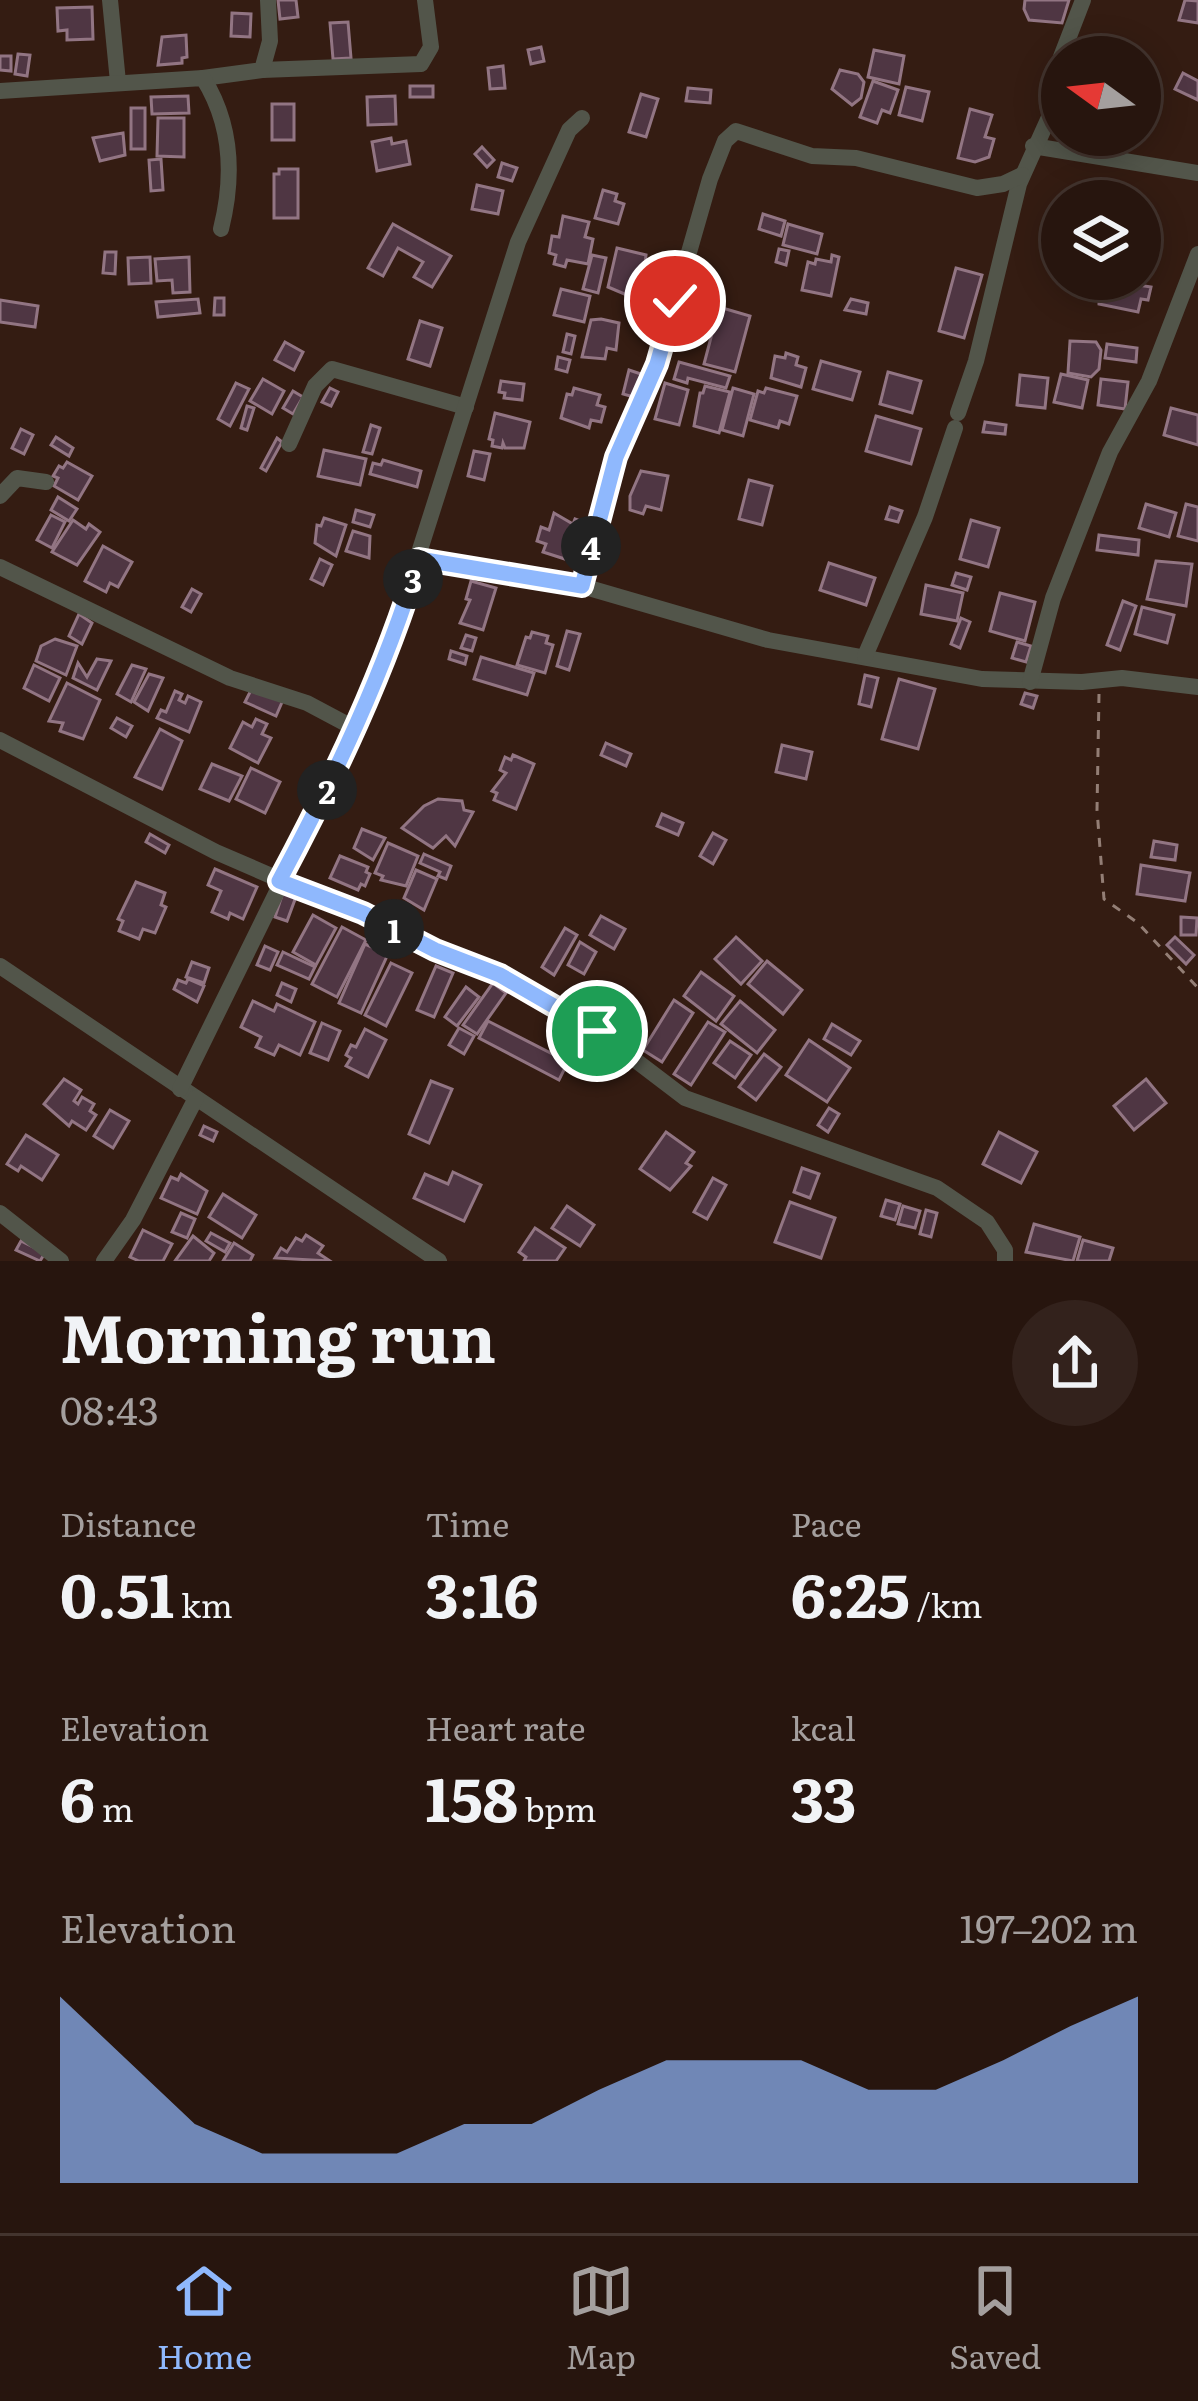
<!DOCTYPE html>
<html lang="en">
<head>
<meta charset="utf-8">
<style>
  :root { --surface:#27150e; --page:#33221c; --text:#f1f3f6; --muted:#a49f9e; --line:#43342e; --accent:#8fb8fd }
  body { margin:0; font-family:Literata,serif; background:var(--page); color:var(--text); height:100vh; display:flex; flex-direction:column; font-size:45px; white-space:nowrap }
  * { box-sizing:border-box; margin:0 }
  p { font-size:39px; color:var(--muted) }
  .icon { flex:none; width:66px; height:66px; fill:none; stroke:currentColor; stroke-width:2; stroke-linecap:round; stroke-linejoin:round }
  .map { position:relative; height:1261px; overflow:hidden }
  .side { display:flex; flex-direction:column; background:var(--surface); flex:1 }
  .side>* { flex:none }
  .needle { width:78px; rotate:285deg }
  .fabs { position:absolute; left:1041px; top:36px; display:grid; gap:24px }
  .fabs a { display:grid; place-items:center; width:120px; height:120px; border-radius:50%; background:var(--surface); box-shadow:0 6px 30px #0003,0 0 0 3px var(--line); font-size:60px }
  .pin { position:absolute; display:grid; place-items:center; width:102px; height:102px; color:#fff; margin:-51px; border:6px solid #fff; border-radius:50%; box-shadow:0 3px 12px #0007 }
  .km { position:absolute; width:60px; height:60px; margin:-30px; border-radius:50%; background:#222; color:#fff; font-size:33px; line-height:60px; text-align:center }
  .round { display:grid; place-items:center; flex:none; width:126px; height:126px; border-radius:63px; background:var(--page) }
  .headline { display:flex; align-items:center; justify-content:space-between; height:204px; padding:0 60px }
  h1 { font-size:66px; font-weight:700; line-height:90px }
  .metrics { display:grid; grid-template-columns:repeat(3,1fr); gap:18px; height:204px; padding:12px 60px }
  .metrics div { display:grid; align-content:center }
  .metrics b { font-size:60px; font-weight:700 }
  .metrics small { font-size:33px; font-weight:400 }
  .metrics p { font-size:33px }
  .chart { height:336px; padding:24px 60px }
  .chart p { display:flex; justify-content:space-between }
  .chart svg { width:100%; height:216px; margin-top:12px; fill:var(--accent); opacity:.7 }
  .tab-bar { display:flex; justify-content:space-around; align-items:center; height:168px; border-top:3px solid var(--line); background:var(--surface); font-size:33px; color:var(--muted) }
  .tab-bar a { display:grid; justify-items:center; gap:6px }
  .tab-bar .active { color:var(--accent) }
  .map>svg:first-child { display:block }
  .building { fill:#4f3643; stroke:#927583; stroke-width:3 }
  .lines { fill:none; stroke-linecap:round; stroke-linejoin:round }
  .path { stroke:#937e75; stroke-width:3; stroke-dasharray:9 9; stroke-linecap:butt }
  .minor { stroke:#52554a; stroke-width:16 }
  .route-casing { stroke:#fff; stroke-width:24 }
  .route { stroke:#8fb8fd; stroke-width:15 }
</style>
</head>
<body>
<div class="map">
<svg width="1198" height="1261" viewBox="0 0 1198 1261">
  <rect width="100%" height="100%" fill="#341c12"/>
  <g class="building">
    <path d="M278 0H296L298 17 280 19Z"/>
    <path d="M1025 0H1069L1062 23 1029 20 1024 9Z"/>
    <path d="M1185 0 1198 1V23L1179 20Z"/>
    <path d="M92 7 93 39 67 40V30L58 31 57 8Z"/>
    <path d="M232 13 251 14 250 37 231 36Z"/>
    <path d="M348 22 351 58 333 59 330 23Z"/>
    <path d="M186 35 187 57 182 58V63L158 65 162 37Z"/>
    <path d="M541 47 544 61 531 64 528 50Z"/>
    <path d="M874 50 904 56 899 84 868 77Z"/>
    <path d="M18 54 30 55 27 76 15 74Z"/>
    <path d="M0 56H11V71L0 70Z"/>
    <path d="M503 66 505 88 490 89 488 68Z"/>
    <path d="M840 70 858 74 864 82 861 98 852 105 832 89Z"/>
    <path d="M1183 73 1198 81V100L1175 89Z"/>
    <path d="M873 81 898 90 890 113 882 110 877 123 860 117Z"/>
    <rect x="410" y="86" width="23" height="11"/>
    <path d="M906 87 929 92 922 121 899 115Z"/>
    <path d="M688 88 711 90 710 103 686 101Z"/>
    <path d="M641 94 658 99 646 137 629 132Z"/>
    <path d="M188 96 189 113 152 114 151 97Z"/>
    <path d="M395 96 396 124 368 125 367 97Z"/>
    <rect x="272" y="104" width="22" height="36"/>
    <rect x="131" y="108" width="14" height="41"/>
    <path d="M970 109 992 115 985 137 994 139 989 157 975 162 958 158Z"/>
    <path d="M158 118H184V157L157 156Z"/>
    <path d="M123 133 125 155 100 161 93 138Z"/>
    <path d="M391 138 392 144 406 141 410 164 377 171 372 142Z"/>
    <path d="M482 147 494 160 487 167 475 154Z"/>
    <path d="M161 159 163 190 151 191 149 160Z"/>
    <path d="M502 163 517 168 512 181 498 177Z"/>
    <path d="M279 169H298V218H274V174H279Z"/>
    <path d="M477 185 503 191 498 214 472 209Z"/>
    <path d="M603 190 617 194 615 201 624 204 618 224 595 218Z"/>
    <path d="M763 214 785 221 781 236 759 229Z"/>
    <path d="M563 216 589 222 585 237 593 239 588 264 567 260 565 267 554 264 556 255 549 253 552 236 559 237Z"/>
    <path d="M393 224 451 256 432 287 414 277 423 262 398 248 383 276 368 268Z"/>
    <path d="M788 224 822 234 817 254 783 245Z"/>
    <path d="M617 248 646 255 645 264 656 273 641 301 608 287Z"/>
    <path d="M779 249 789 251 786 265 776 262Z"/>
    <path d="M105 252H116L115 274 103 273Z"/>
    <path d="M592 255 606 258 598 293 583 289Z"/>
    <path d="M832 255 839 257 831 296 802 290 808 262 815 264 816 259 831 262Z"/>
    <path d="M150 257 151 283 129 284 128 258Z"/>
    <path d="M189 257 190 292 173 293 172 280 157 281 155 259Z"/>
    <path d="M956 268 982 275 964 338 939 331Z"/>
    <path d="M1099 279 1151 287 1148 300 1141 299 1138 312 1099 304Z"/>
    <path d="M561 289 590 296 584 322 554 315Z"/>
    <path d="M215 298H224V315H214Z"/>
    <path d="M198 299 200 313 158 317 156 302Z"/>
    <path d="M851 299 868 303 866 314 845 310Z"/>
    <path d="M0 300 38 306 35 327 0 322Z"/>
    <path d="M719 307 750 316 735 372 704 364Z"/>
    <path d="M601 319 619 323 616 350 607 348 605 359 582 357 591 320Z"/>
    <path d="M420 321 442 328 430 366 408 359Z"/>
    <path d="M567 334 575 336 571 354 563 352Z"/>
    <path d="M1070 341 1096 342 1101 350 1099 369 1091 377 1068 373Z"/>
    <path d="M285 342 303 352 294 370 275 360Z"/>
    <path d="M1107 344 1137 348 1136 362 1105 358Z"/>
    <path d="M786 353 798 357 796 365 806 368 801 387 771 378 775 356 785 358Z"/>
    <path d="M558 357 570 360 567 372 556 369Z"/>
    <path d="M821 361 860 372 852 400 813 389Z"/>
    <path d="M679 362 730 376 726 388 688 378 687 383 674 379Z"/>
    <path d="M629 370 644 375 637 398 623 394Z"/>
    <path d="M888 372 921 381 912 413 880 404Z"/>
    <path d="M1061 374 1088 380 1082 408 1054 402Z"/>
    <path d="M1020 375 1048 378 1045 408 1017 405Z"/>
    <path d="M263 379 284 391 272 414 250 401Z"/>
    <path d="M1101 379 1128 382 1125 409 1098 405Z"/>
    <path d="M501 381 524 384 522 400 504 398 505 393 499 392Z"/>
    <path d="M236 383 249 389 230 426 218 419Z"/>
    <path d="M665 383 688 390 679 425 655 419Z"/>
    <path d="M705 386 730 392 719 433 694 426 700 393H703Z"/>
    <path d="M330 388 338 392 331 406 322 402Z"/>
    <path d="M574 388 600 395 597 405 605 407 601 422 591 420 589 428 561 418 567 394 572 395Z"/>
    <path d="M733 388 754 394 743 436 722 430Z"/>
    <path d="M766 388 797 396 789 424 780 421 778 428 750 420 758 391 764 393Z"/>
    <path d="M293 391 303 397 293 414 283 408Z"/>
    <path d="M247 406 254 408 247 430 241 428Z"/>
    <path d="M1171 408 1198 415V445L1164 435Z"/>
    <path d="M495 413 530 422 524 448H505L503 443 502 448 492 446 493 440 489 439Z"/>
    <path d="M876 416 921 429 911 464 866 451Z"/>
    <path d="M985 422 1006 425 1005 434 983 432Z"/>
    <path d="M371 425 380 428 372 454 363 452Z"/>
    <path d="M21 429 33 435 24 454 12 448Z"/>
    <path d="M56 437 73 448 69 456 51 445Z"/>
    <path d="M277 438 282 442 266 471 261 468Z"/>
    <path d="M324 450 366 459 360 485 318 476Z"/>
    <path d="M474 451 490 454 484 480 468 476Z"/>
    <path d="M383 460 421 471 417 487 370 474 373 463 381 465Z"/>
    <path d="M67 462 92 476 78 500 54 486 58 478 53 476 59 466 63 468Z"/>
    <path d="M641 471 668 476 661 510 646 506 643 514 630 510V496Z"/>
    <path d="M749 480 772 486 762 525 739 519Z"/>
    <path d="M58 497 77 509 69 521 51 510Z"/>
    <path d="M1146 504 1176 513 1169 537 1139 528Z"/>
    <path d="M1186 504 1198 507V541L1178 536Z"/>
    <path d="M890 507 902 511 898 522 886 519Z"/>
    <path d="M356 510 374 515 370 527 353 522Z"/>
    <path d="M554 513 573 524 575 519 586 523 580 541 575 539 568 560 543 552 546 544 537 541 541 527 549 530Z"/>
    <path d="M51 515 65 522 52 548 37 540Z"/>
    <path d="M324 518 346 525 336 556 315 543 317 525 321 526Z"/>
    <path d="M73 520 86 529 89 524 100 532 77 565 52 552Z"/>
    <path d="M971 520 999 528 988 567 960 559Z"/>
    <path d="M353 531 370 536 369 558 346 551Z"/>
    <path d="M1099 535 1139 540 1138 555 1097 550Z"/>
    <path d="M103 546 132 562 118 587 110 583 106 592 85 581Z"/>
    <path d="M320 559 332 565 323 585 311 579Z"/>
    <path d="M1156 561 1192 564 1186 606 1147 599Z"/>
    <path d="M829 563 875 578 866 605 820 590Z"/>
    <path d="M956 573 971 577 967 590 952 585Z"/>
    <path d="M471 581 496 588 483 630 460 623 470 600 466 599Z"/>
    <path d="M926 585 963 593 957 621 921 614Z"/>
    <path d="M192 589 201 594 191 612 182 607Z"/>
    <path d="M1000 593 1035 602 1025 641 990 631Z"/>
    <path d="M1123 601 1136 606 1120 650 1107 645Z"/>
    <path d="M1142 607 1174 615 1167 643 1135 634Z"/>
    <path d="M79 614 92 623 82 644 69 636Z"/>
    <path d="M961 618 970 622 960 648 951 644Z"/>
    <path d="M567 631 580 634 569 670 557 666Z"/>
    <path d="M532 632 548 636 546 643 553 645 545 673 517 665 526 637 530 638Z"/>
    <path d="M466 635 476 638 472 651 461 648Z"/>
    <path d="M55 639 77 646 66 675 36 661 41 646Z"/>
    <path d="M1017 642 1031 646 1026 662 1012 658Z"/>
    <path d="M451 651 467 656 465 664 449 659Z"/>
    <path d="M481 657 534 673 527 695 474 679Z"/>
    <path d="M97 659 111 661 97 690 73 678 78 663 87 677Z"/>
    <path d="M34 665 60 678 49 701 24 688Z"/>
    <path d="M132 665 146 669 131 702 117 694Z"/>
    <path d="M149 674 163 678 148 711 134 702Z"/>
    <path d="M865 675 878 678 871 707 859 704Z"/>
    <path d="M899 679 935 689 918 749 882 739Z"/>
    <path d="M67 683 100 700 83 739 60 731 63 723 49 721Z"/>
    <path d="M251 690 283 700 276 716 245 702Z"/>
    <path d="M175 691 182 694 179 700 185 703 188 696 201 702 189 732 157 718 161 710 166 712Z"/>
    <path d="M1025 693 1037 696 1033 708 1021 704Z"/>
    <path d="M117 718 132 726 126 737 111 728Z"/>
    <path d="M256 719 267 724 262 734 271 738 258 763 230 748 243 722 252 727Z"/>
    <path d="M160 729 182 741 162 789 135 777Z"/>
    <path d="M606 743 631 754 626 766 601 755Z"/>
    <path d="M782 745 812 752 806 779 776 772Z"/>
    <path d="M513 755 534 764 516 809 494 800 497 793 492 791 506 773 500 770 505 757 511 760Z"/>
    <path d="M212 764 242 776 229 801 200 789Z"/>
    <path d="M251 768 280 782 265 813 236 799Z"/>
    <path d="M438 799 462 801 464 810 473 812 455 846 446 836 433 848 402 828 424 806Z"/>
    <path d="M662 814 683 823 678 835 657 826Z"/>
    <path d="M362 829 385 838 373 860 354 848Z"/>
    <path d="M713 833 726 840 713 864 700 856Z"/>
    <path d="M150 834 169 845 165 853 146 842Z"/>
    <path d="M1154 841 1177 845 1175 860 1151 857Z"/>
    <path d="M388 843 418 856 406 886 381 880 383 876 375 873Z"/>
    <path d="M424 854 451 866 446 879 438 876 440 872 420 863Z"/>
    <path d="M340 856 368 867 366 872 370 874 365 886 361 884 358 890 330 878Z"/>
    <path d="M1141 865 1190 873 1185 901 1137 894Z"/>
    <path d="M215 869 257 887 243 919 230 913 228 919 212 912 221 891 208 885Z"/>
    <path d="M416 870 437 879 424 910 404 898Z"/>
    <path d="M136 882 165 893 161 905 166 907 155 933 143 929 139 939 119 931 123 921 118 919Z"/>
    <path d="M284 889 297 894 287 921 275 917Z"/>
    <path d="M313 915 336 928 316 965 293 952Z"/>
    <path d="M601 916 625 929 614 949 590 935Z"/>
    <path d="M1181 917 1197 918 1196 935H1181Z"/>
    <path d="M342 927 366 940 337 997 312 984Z"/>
    <path d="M565 928 577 935 554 975 542 967Z"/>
    <path d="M736 937 762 961 741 984 715 959Z"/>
    <path d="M1175 937 1194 955 1186 964 1167 945Z"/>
    <path d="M580 942 596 952 584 974 568 965Z"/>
    <path d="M365 944 388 954 361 1013 339 1003Z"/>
    <path d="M265 946 278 952 270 970 257 965Z"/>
    <path d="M283 952 315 967 309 979 277 965Z"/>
    <path d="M767 961 802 990 783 1014 748 984Z"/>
    <path d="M192 962 209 968 204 983 186 977Z"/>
    <path d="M391 963 412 973 386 1026 365 1015Z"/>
    <path d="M436 966 453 973 434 1017 417 1010Z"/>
    <path d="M701 972 734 996 716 1021 684 996Z"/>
    <path d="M188 979 204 986 197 1002 174 989 178 980 186 983Z"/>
    <path d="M282 983 296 989 291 1002 277 995Z"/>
    <path d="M493 983 506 993 477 1034 463 1025Z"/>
    <path d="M466 987 479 997 457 1026 445 1017Z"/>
    <path d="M674 1000 693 1013 662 1062 643 1050Z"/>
    <path d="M253 1001 274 1011 277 1004 315 1022 300 1055 279 1045 274 1055 256 1047 261 1037 241 1027Z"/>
    <path d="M740 1001 775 1030 757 1053 721 1024Z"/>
    <path d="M488 1021 568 1062 559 1080 479 1038Z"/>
    <path d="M708 1022 725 1032 691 1085 674 1074Z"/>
    <path d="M322 1023 340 1031 328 1060 310 1053Z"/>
    <path d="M832 1024 860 1041 851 1055 824 1039Z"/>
    <path d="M459 1028 474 1036 464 1054 449 1045Z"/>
    <path d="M365 1029 386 1040 368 1077 346 1066 351 1058 346 1055 351 1045 356 1047Z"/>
    <path d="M809 1040 850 1068 827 1102 786 1075Z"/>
    <path d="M730 1041 751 1055 735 1078 714 1063Z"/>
    <path d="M764 1054 781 1067 756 1100 739 1087Z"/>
    <path d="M64 1079 81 1090 74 1101 78 1104 82 1097 94 1104 90 1111 96 1115 86 1130 72 1121 69 1126 44 1104Z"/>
    <path d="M1146 1079 1166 1103 1134 1130 1114 1106Z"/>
    <path d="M431 1081 452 1089 429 1143 409 1134Z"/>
    <path d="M829 1108 839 1114 828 1132 818 1125Z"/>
    <path d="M110 1110 129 1121 113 1148 94 1136Z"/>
    <path d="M204 1126 217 1132 213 1141 200 1135Z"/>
    <path d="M666 1132 694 1152 686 1163 691 1166 670 1190 640 1169Z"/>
    <path d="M999 1132 1037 1152 1021 1183 983 1164Z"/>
    <path d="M26 1135 58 1155 42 1180 21 1166 18 1171 7 1164Z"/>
    <path d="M802 1168 819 1174 810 1198 794 1192Z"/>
    <path d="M453 1172 481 1185 464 1221 414 1198 425 1174 448 1184Z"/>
    <path d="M181 1174 207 1191 197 1214 161 1198 171 1177 178 1180Z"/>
    <path d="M713 1178 726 1185 707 1219 694 1212Z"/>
    <path d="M223 1194 256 1215 242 1238 209 1217Z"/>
    <path d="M886 1200 900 1204 895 1220 881 1216Z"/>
    <path d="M790 1202 835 1218 821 1258 775 1242Z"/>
    <path d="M567 1206 594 1225 580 1246 552 1228Z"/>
    <path d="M903 1206 920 1211 915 1228 898 1224Z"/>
    <path d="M926 1210 937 1213 931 1237 920 1234Z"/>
    <path d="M181 1213 195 1219 187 1238 172 1232Z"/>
    <path d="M1034 1224 1080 1237 1073 1261 1026 1252Z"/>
    <path d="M535 1228 565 1248 556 1261H524L526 1257 519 1252Z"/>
    <path d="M143 1230 172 1244 163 1261H139L130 1257Z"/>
    <path d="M211 1233 230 1243 225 1252 206 1241Z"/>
    <path d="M306 1235 323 1246 318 1253 330 1261 275 1258 281 1248 287 1252 296 1238 302 1241Z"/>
    <path d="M193 1236 214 1253 209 1261H175Z"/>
    <path d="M1083 1240 1113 1248 1109 1261H1077Z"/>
    <path d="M21 1241 45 1253 40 1261 16 1250Z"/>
    <path d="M234 1243 253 1255 250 1261H223Z"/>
  </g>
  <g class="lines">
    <path class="path" d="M1099 694 1097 810 1104 899 1138 923 1198 988"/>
    <g class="minor">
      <path d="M110 0 118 82"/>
      <path d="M262 70 421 64 431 47 425 0"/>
      <path d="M203 78 262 70 270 41 268 0"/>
      <path d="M0 91 203 78C232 124 234 177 221 229"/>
      <path d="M1033 146 1198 173"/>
      <path d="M958 413 976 361 1019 184 1055 104 1061 57 1083 0"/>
      <path d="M289 444 315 386 332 369 466 407"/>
      <path d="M0 496 17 478 46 482"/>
      <path d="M419 559 582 586 768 640 982 679 1082 682 1122 678 1198 687"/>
      <path d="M0 567 230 678 307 703 354 728"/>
      <path d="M582 586 616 456 657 364 710 179 725 141 736 131 812 156 856 158 977 188 1003 184 1022 175"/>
      <path d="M865 656 925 517 955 428"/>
      <path d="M1030 682 1053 598 1110 452 1149 381 1198 254"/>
      <path d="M0 740 216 852 500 975 597 1031 685 1098 937 1188 987 1222 1005 1250V1261"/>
      <path d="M0 966 439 1261"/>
      <path d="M180 1089 324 796 388 650 518 242 569 130 582 118"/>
      <path d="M0 1213 61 1261"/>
      <path d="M104 1261 133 1220 196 1098"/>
    </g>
  </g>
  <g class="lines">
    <g class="route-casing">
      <path id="route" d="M597 1031 500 975 435 950 363 913 279 881C334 778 385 671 419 559L582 586 616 457 657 364 675 301"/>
    </g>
    <use href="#route" class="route"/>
  </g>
</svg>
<div class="fabs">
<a><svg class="needle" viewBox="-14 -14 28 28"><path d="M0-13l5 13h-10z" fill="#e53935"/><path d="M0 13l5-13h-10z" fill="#a49f9e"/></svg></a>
<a><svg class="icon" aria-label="layers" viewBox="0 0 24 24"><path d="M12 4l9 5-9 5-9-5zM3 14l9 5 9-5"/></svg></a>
</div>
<div class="pin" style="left:597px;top:1031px;background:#1e9e55"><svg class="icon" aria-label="arrive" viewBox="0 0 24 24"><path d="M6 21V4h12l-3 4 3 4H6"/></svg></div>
<div class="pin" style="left:675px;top:301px;background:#d93025"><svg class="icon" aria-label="check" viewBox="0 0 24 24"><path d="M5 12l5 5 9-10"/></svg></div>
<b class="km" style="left:394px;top:929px">1</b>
<b class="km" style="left:327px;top:790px">2</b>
<b class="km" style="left:413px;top:579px">3</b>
<b class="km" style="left:591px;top:546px">4</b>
</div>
<section class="side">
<div class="headline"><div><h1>Morning run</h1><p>08:43</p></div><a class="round"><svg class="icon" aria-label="share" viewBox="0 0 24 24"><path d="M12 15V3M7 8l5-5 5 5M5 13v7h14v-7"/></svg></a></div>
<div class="metrics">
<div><p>Distance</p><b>0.51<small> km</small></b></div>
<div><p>Time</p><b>3:16</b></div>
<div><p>Pace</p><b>6:25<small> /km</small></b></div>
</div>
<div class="metrics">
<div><p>Elevation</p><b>6<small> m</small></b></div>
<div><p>Heart rate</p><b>158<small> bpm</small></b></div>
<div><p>kcal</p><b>33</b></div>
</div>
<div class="chart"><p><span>Elevation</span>197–202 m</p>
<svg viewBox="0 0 160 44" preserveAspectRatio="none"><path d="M0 44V6L10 19L20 32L30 38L40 38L50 38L60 32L70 32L80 25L90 19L100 19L110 19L120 25L130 25L140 19L150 12L160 6V44z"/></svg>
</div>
</section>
<nav class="tab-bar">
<a class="active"><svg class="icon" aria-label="home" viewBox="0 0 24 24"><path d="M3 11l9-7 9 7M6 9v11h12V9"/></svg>Home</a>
<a><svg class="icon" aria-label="map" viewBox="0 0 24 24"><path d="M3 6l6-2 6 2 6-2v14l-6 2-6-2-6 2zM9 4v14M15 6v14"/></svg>Map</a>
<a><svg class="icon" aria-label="saved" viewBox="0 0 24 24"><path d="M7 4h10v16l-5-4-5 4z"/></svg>Saved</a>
</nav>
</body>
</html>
